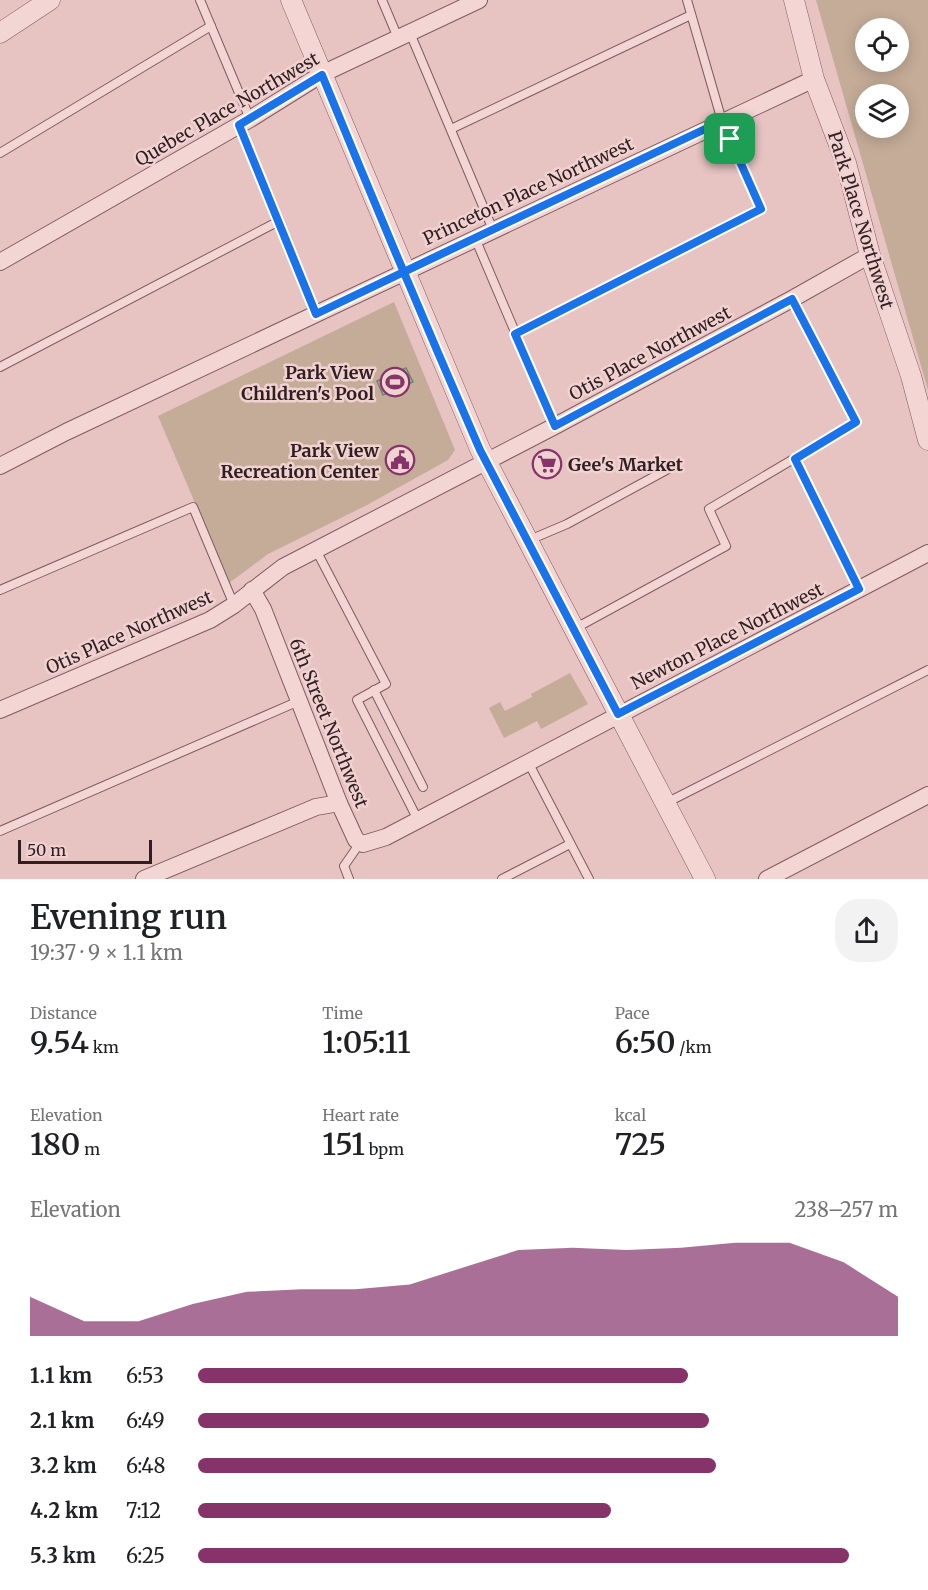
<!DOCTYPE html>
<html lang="en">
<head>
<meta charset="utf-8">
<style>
  :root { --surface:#fff; --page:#f2f2f2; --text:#202124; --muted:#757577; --accent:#86336a }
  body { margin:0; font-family:Merriweather,serif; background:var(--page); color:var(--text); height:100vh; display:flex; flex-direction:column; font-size:22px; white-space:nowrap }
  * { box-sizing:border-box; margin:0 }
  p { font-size:20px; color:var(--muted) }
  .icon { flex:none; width:33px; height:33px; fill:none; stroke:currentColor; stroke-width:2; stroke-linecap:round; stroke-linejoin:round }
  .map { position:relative; height:879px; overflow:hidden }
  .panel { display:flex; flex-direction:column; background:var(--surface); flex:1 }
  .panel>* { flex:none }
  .buttons { position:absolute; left:855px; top:18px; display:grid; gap:12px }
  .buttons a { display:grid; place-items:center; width:54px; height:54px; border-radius:50%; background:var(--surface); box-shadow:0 3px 15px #0003; font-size:30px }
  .scale { position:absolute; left:18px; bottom:15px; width:134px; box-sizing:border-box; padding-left:6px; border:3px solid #301e21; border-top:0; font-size:16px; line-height:21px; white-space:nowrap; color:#301e21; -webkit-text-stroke:4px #f0d2d0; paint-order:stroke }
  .pin { position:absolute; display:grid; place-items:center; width:51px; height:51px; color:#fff; margin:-26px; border-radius:12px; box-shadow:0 3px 9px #0006 }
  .round { display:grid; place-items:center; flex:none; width:63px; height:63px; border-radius:24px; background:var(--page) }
  .head { display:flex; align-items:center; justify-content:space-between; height:102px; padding:0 30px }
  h1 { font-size:33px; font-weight:600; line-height:45px }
  .metrics { display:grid; grid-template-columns:repeat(3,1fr); gap:9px; height:102px; padding:6px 30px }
  .metrics div { display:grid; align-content:center }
  .metrics b { font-size:30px; font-weight:600 }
  .metrics small { font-size:16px; font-weight:400 }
  .metrics p { font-size:16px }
  .chart { height:168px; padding:12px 30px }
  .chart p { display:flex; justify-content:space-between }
  .chart svg { width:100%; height:108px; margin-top:6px; fill:var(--accent); opacity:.7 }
  ul { padding:0 30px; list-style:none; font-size:20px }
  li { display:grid; grid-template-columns:96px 72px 1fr; align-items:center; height:45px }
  li i { height:15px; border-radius:8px; background:var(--accent) }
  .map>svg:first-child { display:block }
  .green { fill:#c4ac98; fill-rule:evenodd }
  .water { fill:#a4baa5; stroke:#6c876f; stroke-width:1.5 }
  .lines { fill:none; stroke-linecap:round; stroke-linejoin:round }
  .service-casing { stroke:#7f5b60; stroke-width:10 }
  .minor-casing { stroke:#7f5b60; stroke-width:18 }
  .tertiary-casing { stroke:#7f5b60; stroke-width:21 }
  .service { stroke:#f3d5d4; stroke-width:8 }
  .minor { stroke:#f3d5d4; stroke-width:16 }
  .tertiary { stroke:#f3d5d4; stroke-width:20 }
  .route-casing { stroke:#fff; stroke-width:12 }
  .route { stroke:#1a73e8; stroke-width:8 }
  .labels { text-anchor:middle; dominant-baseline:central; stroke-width:5; stroke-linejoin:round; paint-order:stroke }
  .street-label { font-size:18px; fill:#301e21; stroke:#f0d2d0 }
  .poi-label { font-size:18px; font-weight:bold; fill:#301e21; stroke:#f0d2d0; text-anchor:end }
</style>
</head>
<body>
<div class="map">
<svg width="928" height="879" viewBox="0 0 928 879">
  <rect width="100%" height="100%" fill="#e7c3c2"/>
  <g class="green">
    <path d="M816 0H928V390ZM898 28V62H866V28ZM898 94V128H866V94Z"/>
    <path d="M394 302 455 450 448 460 367 505 268 554 229 583 158 416Z"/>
    <path d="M570 673 588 704 541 729 537 721 504 738 489 708 500 702 505 711 532 697 531 694Z"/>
  </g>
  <path class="water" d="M406 368 413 382 383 395 377 381Z"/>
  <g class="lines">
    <g class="service-casing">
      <g id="service">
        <path d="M200 0 250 119"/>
        <path d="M382 0 398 38"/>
        <path d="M410 33 493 230"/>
        <path d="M239 125 316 314"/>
        <path d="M451 129 691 15"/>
        <path d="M0 153 211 26"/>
        <path d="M475 238 555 426"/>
        <path d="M515 334 761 209 722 121 687 0"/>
        <path d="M0 367 279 221"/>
        <path d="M795 459 859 589"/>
        <path d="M527 541 567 524 670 468"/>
        <path d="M316 550 386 684 357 700 418 820"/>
        <path d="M0 590 193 507 234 605"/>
        <path d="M574 629 726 546 709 509 856 422 792 299"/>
        <path d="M374 690 423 787"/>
        <path d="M528 762 589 879"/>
        <path d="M666 803 928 670"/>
        <path d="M0 831 299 701"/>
        <path d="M349 879 344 866 360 843"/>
        <path d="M502 879 570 844"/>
      </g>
    </g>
    <g class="minor-casing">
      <g id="minor">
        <path d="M0 262 250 119 322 74 479 0"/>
        <path d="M0 466 66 432 814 79"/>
        <path d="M252 590 263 609 339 803 356 840 363 844 386 837 928 553"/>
        <path d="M0 710 210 620 234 605 283 567 555 426 792 299 870 255"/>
        <path d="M144 879 316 807 339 803"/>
        <path d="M767 879 928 795"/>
      </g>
    </g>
    <g class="tertiary-casing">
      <g id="tertiary">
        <path d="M291 0 480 449 705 879"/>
        <path d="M794 0 814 79 846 163 870 255 911 376 928 440"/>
        <path d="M0 33 50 0"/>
      </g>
    </g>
    <use href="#service" class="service"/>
    <use href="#minor" class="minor"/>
    <use href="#tertiary" class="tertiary"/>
  </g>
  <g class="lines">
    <g class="route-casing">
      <path id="route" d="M730 139 722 121C586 185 451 249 316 314L239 125 322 75C373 200 426 326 480 450L618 714 859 589 795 459 856 422 792 299 555 426 515 334 761 209 730 139"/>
    </g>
    <use href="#route" class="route"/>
  </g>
  <defs>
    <g id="stadium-ring" transform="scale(1.5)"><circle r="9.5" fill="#f0d2d0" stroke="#86336a" stroke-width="1.5"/><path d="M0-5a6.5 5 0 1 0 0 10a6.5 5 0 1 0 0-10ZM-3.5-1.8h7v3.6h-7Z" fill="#86336a"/></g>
    <g id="civic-ring" transform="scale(1.5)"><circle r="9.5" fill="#f0d2d0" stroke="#86336a" stroke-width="1.5"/><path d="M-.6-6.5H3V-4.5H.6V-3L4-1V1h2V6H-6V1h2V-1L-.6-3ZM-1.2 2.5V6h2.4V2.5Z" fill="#86336a"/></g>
    <g id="supermarket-ring" transform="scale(1.5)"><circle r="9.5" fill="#f0d2d0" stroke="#86336a" stroke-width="1.5"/><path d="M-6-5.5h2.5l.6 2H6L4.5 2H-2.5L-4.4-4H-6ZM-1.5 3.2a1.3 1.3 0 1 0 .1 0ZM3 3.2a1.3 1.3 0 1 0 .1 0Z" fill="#86336a"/></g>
  </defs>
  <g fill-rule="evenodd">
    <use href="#stadium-ring" x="395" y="382"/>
    <use href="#civic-ring" x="400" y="460"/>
    <use href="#supermarket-ring" x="547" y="464"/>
  </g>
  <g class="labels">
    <g class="street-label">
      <text transform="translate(227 109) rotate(-30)">Quebec Place Northwest</text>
      <text transform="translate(528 191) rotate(-25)">Princeton Place Northwest</text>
      <text transform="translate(861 220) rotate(73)">Park Place Northwest</text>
      <text transform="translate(650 353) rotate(-28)">Otis Place Northwest</text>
      <text transform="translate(129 632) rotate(-24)">Otis Place Northwest</text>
      <text transform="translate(727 636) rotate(-27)">Newton Place Northwest</text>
      <text transform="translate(329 723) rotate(68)">6th Street Northwest</text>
    </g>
    <g class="poi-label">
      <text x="374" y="372">Park View<tspan x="374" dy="21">Children's Pool</tspan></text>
      <text x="379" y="450">Park View<tspan x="379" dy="21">Recreation Center</tspan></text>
      <text x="568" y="464" text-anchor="start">Gee's Market</text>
    </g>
  </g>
</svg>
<div class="buttons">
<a><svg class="icon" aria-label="locate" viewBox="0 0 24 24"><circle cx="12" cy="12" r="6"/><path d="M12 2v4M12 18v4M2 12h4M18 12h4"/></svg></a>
<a><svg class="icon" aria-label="layers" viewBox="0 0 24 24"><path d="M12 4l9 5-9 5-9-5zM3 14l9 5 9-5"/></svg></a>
</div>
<div class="scale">50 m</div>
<div class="pin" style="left:730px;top:139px;background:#1e9e55"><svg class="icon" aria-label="arrive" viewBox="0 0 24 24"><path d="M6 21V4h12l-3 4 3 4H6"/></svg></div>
</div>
<section class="panel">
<div class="head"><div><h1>Evening run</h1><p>19:37 · 9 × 1.1 km</p></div><a class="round"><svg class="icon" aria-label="share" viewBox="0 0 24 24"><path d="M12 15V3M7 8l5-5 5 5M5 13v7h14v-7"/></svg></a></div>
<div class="metrics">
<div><p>Distance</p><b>9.54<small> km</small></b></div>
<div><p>Time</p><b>1:05:11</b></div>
<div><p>Pace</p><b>6:50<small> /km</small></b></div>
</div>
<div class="metrics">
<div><p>Elevation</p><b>180<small> m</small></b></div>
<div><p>Heart rate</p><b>151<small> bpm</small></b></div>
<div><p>kcal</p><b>725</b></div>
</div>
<div class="chart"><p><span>Elevation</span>238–257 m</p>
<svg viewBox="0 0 160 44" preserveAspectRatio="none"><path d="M0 44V28L10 38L20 38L30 31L40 26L50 25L60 25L70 23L80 16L90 9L100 8L110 9L120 8L130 6L140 6L150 14L160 28V44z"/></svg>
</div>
<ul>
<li><b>1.1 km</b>6:53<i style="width:70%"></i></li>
<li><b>2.1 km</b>6:49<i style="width:73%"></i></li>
<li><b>3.2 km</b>6:48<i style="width:74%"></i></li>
<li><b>4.2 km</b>7:12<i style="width:59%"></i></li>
<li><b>5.3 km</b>6:25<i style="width:93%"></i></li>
</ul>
</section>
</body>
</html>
